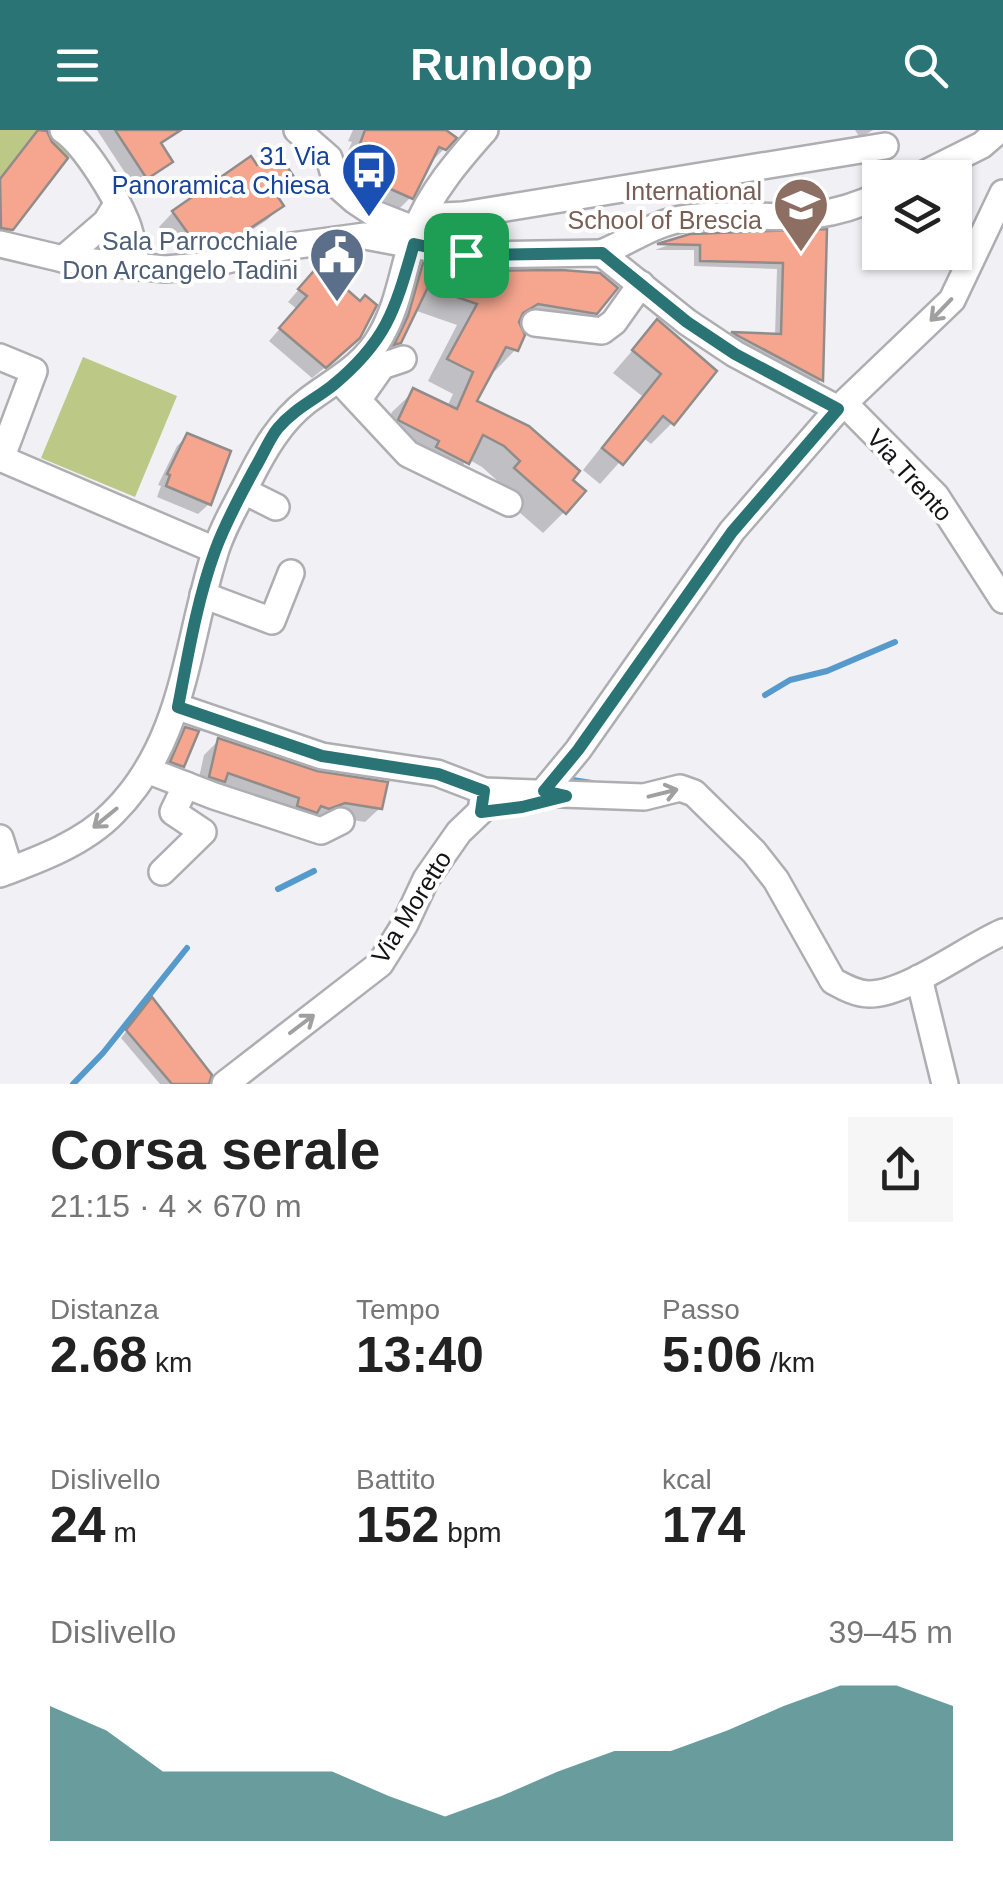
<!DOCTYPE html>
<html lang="it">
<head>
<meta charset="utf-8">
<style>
  :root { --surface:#fff; --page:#f6f6f6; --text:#222; --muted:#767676; --accent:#2a7475 }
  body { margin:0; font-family:Helvetica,sans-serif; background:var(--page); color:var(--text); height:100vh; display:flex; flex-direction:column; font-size:38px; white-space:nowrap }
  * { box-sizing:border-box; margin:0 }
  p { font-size:32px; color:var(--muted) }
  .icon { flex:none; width:55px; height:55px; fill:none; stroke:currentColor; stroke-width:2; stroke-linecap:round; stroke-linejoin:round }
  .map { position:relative; height:954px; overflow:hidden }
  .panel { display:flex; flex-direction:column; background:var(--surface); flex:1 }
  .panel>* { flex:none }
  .controls { position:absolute; left:862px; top:30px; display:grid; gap:20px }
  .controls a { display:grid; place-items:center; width:110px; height:110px; border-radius:0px; background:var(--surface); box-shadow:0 2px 8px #0004; font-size:50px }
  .pin { position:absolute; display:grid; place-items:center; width:85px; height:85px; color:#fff; margin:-42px; border-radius:20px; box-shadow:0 5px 15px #0006 }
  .round { display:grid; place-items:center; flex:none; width:105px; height:105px; border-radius:0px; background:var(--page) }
  .overview { display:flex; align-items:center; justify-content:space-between; height:170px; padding:0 50px }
  h1 { font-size:55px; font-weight:700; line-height:75px }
  .metrics { display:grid; grid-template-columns:repeat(3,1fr); gap:15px; height:170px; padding:10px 50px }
  .metrics div { display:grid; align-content:center }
  .metrics b { font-size:50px; font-weight:700 }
  .metrics small { font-size:28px; font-weight:400 }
  .metrics p { font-size:28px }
  .chart { height:280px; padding:20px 50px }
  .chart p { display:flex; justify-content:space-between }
  .chart svg { width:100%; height:180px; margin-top:10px; fill:var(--accent); opacity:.7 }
  header { display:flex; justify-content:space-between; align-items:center; height:130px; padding:0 50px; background:var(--accent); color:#fff; font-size:45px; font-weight:700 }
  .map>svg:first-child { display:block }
  .green { fill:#bcc886 }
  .shadow { fill:#0003 }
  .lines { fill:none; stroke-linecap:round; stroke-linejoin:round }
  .stream { stroke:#569acc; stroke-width:6 }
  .building { fill:#f6a68f; stroke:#918c8a; stroke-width:2.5 }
  .minor-casing { stroke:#aeadb2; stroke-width:30 }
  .minor { stroke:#fff; stroke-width:25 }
  .oneway { stroke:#a1a0a1 }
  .route-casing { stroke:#fff; stroke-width:20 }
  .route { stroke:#2a7475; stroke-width:12 }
  .labels { text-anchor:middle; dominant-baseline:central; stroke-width:8; stroke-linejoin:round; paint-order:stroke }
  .transit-label { font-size:25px; fill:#164399; stroke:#fff; text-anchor:end }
  .education-label { font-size:25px; fill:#785e54; stroke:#fff; text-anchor:end }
  .service-label { font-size:25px; fill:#4e5e75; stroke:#fff; text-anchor:end }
  .street-label { font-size:25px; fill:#131214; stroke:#fff }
</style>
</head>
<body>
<header><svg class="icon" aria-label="menu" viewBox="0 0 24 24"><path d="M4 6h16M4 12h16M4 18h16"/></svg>Runloop<svg class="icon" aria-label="search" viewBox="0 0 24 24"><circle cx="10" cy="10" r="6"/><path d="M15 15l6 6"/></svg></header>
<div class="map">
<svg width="1003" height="954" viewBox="0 0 1003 954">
  <rect width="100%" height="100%" fill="#f1f1f5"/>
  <g class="green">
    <path d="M0 0H46L73 21 6 109 0 107Z"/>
    <path d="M83 227 177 266 135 367 41 328Z"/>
  </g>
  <g class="shadow">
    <path d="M41 0 65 28 0 110V50Z"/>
    <path d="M97 0H170L172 4 159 16 170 32 135 58Z"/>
    <path d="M353 0H434L445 18 426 37 410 68 393 85 332 56 352 12 348 11Z"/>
    <path d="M855 0H873L860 8Z"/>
    <path d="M292 54 277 69 281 76 267 90 211 127 185 133 159 97 173 82Z"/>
    <path d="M824 102 821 250 814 256 727 210 732 205 775 206 777 139 694 136V120H655L690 107Z"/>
    <path d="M424 136 596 182 574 204 517 194 516 219 495 241 491 240 473 272 569 350 564 382 543 403 495 361 501 354 482 337 468 329 445 354 419 333 379 312 392 282 414 261 447 277 453 264 428 251 457 195 414 180 398 212 376 234 402 158Z"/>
    <path d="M307 150 338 227 312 248 269 211 297 179 288 172Z"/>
    <path d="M657 192 672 293 651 314 642 307 600 354 583 340 642 266 613 243Z"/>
    <path d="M188 305 209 374 198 384 157 367 161 356 158 355 177 316Z"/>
    <path d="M186 600 182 636 168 650 157 646 171 614Z"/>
    <path d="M218 611 380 678 365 692 328 686 306 690 196 661 204 625Z"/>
    <path d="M146 876 208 954H160L121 908Z"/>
  </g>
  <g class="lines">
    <g class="stream">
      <path d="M765 565 790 550 827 541 895 512"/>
      <path d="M566 649 592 653"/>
      <path d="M278 759 314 741"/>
      <path d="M73 954 103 923 187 818"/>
    </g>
  </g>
  <g class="building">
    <path d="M38 0 47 1 52 12 68 28 13 100 1 98 0 49Z"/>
    <path d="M115 0H181L161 13 173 32 147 49Z"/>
    <path d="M365 0H446L457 8 446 20 439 17 413 69 350 41Z"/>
    <path d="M273 24 282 29 294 47V55L278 67 284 76 228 113 200 120 172 81 251 26 257 35Z"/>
    <path d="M827 99 823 251 731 202 781 204 783 133 700 131V115L657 114 690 104Z"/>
    <path d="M423 133 466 141 562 140 600 143 618 158 597 184 538 174 523 183 519 192 525 205 518 221 506 217 477 271 529 296 580 341 573 350 586 361 566 384 514 338 520 331 504 316 483 305 469 334 436 317 439 311 398 290 413 258 457 279 473 242 447 229 477 174 428 157 401 213 394 215 408 186Z"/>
    <path d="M319 135 360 171 365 165 377 175 360 208 326 238 279 198 307 166 298 159Z"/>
    <path d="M657 189 717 241 674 295 663 286 623 335 602 318 661 244 632 220Z"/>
    <path d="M187 303 231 321 211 375 166 356 170 345 167 344Z"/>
    <path d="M185 597 199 601 184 637 170 632Z"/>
    <path d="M218 608 317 641 388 652 382 679 345 673 329 679 321 676 317 683 297 676 299 668 228 643 225 652 209 647Z"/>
    <path d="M152 867 212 945 209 954H172L126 900Z"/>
  </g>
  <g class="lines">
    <g class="minor-casing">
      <g id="minor">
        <path d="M63 0C85 15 115 65 126 91 132 105 134 122 137 137"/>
        <path d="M297 0 329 28 337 55 354 70 375 84 416 100"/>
        <path d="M916 48 982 15 999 0"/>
        <path d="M423 87 463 85 885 16"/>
        <path d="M0 114 63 129 165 139 201 136 284 117 365 106 466 125 601 123 687 192 735 224 838 279"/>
        <path d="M601 123C631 111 654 92 688 88 761 79 806 101 880 65"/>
        <path d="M63 129 106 92 117 74"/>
        <path d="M535 193 602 201 614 192 641 154"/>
        <path d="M0 227 34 241 1 329"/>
        <path d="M339 250 408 324 509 373"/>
        <path d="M358 270 382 236 403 229"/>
        <path d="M846 275 936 366 1003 470"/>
        <path d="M0 328 215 420"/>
        <path d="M244 361 276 377"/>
        <path d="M203 465 272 491 291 443"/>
        <path d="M178 577 322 626 437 643 484 661 644 667 680 658 694 663 754 722 776 750 833 851C844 857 856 864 869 864 907 864 966 818 1003 802"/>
        <path d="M147 640 214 666 321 701 341 691"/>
        <path d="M544 661 578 620 732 401 838 279 952 170 1003 63"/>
        <path d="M0 708 10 740"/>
        <path d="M162 742 203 702 173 682 186 655"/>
        <path d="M0 744C38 730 84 713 113 683 184 613 186 516 214 426 221 400 237 374 249 350 264 320 280 292 307 271 333 251 363 237 380 207 400 173 403 135 416 100 429 64 460 28 485 0"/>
        <path d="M919 848 945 954"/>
        <path d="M225 954 380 834 405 794 426 749 459 702 481 681 484 661"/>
      </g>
    </g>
    <use href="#minor" class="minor"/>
  </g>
  <defs><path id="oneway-shaft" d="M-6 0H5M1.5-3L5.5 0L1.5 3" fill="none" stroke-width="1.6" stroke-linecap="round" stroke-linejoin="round" transform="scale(2.5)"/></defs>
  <g class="oneway">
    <use href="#oneway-shaft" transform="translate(941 180) rotate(134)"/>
    <use href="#oneway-shaft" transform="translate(663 663) rotate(-14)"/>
    <use href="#oneway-shaft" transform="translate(105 688) rotate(141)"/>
    <use href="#oneway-shaft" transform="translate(302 894) rotate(-37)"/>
  </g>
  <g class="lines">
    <g class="route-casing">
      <path id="route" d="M414 114 466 125 602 123 687 192 735 224 838 279 732 402 578 620 544 661 566 666 522 677 481 682 484 661 438 644 322 626 178 577C188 525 197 470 215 421 225 393 241 364 255 338 263 325 269 309 278 298 293 280 314 270 332 256 387 211 395 180 414 114Z"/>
    </g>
    <use href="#route" class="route"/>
  </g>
  <defs>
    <g id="bus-pin" transform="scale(2.875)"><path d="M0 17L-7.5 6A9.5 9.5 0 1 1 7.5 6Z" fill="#1a4fb4" stroke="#fff"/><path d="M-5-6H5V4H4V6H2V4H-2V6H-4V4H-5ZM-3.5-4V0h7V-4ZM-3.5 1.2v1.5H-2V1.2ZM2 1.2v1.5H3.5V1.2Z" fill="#fff"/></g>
    <g id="school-pin" transform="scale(2.875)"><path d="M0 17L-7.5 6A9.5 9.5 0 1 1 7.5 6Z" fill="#8d6e63" stroke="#fff"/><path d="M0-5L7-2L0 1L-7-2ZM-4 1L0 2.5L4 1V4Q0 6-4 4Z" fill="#fff"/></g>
    <g id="civic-pin" transform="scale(2.875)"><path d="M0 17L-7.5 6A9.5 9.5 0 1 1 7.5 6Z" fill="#5c6f8a" stroke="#fff"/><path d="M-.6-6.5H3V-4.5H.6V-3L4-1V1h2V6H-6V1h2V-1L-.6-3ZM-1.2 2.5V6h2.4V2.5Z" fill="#fff"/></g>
  </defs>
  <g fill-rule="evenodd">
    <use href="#bus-pin" x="369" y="40"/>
    <use href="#school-pin" x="801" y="75"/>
    <use href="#civic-pin" x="337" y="125"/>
  </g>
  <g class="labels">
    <g class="transit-label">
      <text x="330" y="26">31 Via<tspan x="330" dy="29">Panoramica Chiesa</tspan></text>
    </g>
    <g class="education-label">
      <text x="762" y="61">International<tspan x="762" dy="29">School of Brescia</tspan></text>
    </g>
    <g class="service-label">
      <text x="298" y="111">Sala Parrocchiale<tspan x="298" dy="29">Don Arcangelo Tadini</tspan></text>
    </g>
    <g class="street-label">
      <text transform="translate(910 345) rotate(48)">Via Trento</text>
      <text transform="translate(411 777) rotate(-58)">Via Moretto</text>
    </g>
  </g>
</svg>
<div class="controls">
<a><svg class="icon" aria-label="layers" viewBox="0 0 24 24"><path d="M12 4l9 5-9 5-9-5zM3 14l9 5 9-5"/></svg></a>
</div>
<div class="pin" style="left:466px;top:125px;background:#1e9e55"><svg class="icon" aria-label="arrive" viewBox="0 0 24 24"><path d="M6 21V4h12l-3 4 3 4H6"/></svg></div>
</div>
<section class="panel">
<div class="overview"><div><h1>Corsa serale</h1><p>21:15 · 4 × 670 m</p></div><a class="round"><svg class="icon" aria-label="share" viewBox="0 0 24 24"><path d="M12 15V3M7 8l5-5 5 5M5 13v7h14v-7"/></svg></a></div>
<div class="metrics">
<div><p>Distanza</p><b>2.68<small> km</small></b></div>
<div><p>Tempo</p><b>13:40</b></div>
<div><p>Passo</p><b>5:06<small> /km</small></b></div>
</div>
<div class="metrics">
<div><p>Dislivello</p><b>24<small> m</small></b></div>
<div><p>Battito</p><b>152<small> bpm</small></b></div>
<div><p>kcal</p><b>174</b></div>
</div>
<div class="chart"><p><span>Dislivello</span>39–45 m</p>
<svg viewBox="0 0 160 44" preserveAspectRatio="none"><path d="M0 44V11L10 17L20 27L30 27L40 27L50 27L60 33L70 38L80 33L90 27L100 22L110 22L120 17L130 11L140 6L150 6L160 11V44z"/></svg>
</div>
</section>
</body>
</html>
